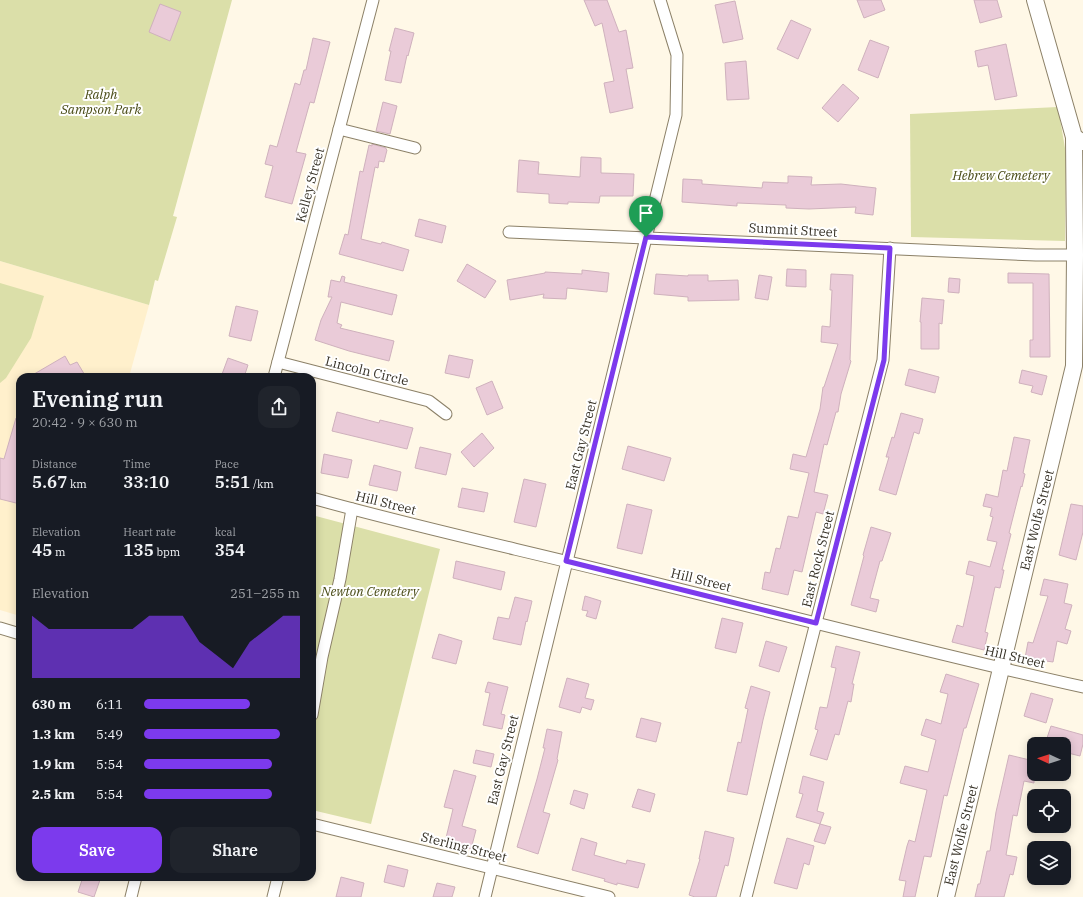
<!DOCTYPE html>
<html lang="en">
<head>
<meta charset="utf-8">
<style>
  :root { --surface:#171b24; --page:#20242c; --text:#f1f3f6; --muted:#9ea1a6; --accent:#7c3aed }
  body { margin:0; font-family:"IBM Plex Serif",serif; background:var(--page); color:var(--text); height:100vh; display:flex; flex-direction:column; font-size:15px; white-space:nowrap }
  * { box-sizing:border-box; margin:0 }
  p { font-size:13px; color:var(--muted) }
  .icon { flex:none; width:22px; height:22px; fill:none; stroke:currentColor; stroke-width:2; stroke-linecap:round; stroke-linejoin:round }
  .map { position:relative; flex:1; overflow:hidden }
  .details { position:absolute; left:16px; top:373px; width:300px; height:508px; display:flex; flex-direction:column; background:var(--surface); border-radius:12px; box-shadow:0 2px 10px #0003 }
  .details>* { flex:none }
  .needle { width:26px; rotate:273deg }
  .tools { position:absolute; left:1027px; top:737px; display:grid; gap:8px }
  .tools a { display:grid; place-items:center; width:44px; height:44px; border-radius:8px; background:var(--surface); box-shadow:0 2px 10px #0003; font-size:20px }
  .pin { position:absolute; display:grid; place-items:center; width:34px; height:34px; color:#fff; margin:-41px -17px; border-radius:50% 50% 50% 0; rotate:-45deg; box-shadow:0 0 4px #0007 }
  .pin .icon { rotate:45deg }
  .round { display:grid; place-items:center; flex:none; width:42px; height:42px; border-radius:12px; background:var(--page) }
  .head { display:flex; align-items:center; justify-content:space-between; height:68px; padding:0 16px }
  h1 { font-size:22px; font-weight:600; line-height:30px }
  .metrics { display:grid; grid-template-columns:repeat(3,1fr); gap:6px; height:68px; padding:4px 16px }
  .metrics div { display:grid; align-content:center }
  .metrics b { font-size:17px; font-weight:600 }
  .metrics small { font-size:11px; font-weight:400 }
  .metrics p { font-size:11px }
  .chart { height:112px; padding:8px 16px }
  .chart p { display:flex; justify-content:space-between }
  .chart svg { width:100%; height:72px; margin-top:4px; fill:var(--accent); opacity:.7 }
  .action { display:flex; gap:8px; margin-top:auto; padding:8px 16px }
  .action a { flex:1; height:46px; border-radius:12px; background:var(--accent); color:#fff; font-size:16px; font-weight:600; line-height:46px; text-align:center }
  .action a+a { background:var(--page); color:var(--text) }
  ul { padding:0 16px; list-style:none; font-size:13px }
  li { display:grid; grid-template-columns:64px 48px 1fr; align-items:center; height:30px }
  li i { height:10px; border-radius:5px; background:var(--accent) }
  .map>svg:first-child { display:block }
  .built { fill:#fff0cc }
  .green { fill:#dbdfa9 }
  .building { fill:#eacbd8; stroke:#cfb1bd }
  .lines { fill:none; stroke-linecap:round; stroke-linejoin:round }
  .street-casing { stroke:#8c8168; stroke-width:13 }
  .secondary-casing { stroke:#8c8168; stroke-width:18 }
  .street { stroke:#fff; stroke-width:11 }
  .secondary { stroke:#fff; stroke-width:16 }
  .route-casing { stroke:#fff; stroke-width:8 }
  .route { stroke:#7c3aed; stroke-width:5 }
  .labels { text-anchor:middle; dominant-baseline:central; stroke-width:4; stroke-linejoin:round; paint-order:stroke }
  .park-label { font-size:13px; font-style:italic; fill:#474913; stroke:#fff }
  .street-label { font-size:13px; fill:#373227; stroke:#fff }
</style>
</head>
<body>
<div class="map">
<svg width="1083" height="897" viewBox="0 0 1083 897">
  <rect width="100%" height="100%" fill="#fff8e7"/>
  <path class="built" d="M0 261 149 305 129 377H20V616L0 610Z"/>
  <g class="green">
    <path d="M0 0H232L173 216 177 217 158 281 155 280 149 305 0 261Z"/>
    <path d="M1058 107 1066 154 1065 241 911 237 910 114Z"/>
    <path d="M0 283 44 296 31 338 6 378 0 383Z"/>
    <path d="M312 515 440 549 371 824 312 810Z"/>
  </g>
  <g class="building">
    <path d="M584 0H607L619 32 626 30 633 68 626 69 633 108 610 113 604 83 614 81 602 23 595 26Z"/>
    <path d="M857 0H881L885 10 864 18Z"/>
    <path d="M974 0H997L1002 17 980 23Z"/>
    <path d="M735 1 743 39 723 43 715 5Z"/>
    <path d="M160 4 181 12 170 41 149 32Z"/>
    <path d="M791 20 811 29 798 59 777 49Z"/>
    <path d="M395 28 414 33 408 56 407 55 401 83 385 80 391 51H389Z"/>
    <path d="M313 38 330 42 314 103 310 102 296 152 306 154 292 204 265 197 273 166 265 164 270 145 277 147 295 83 300 85 304 70H306Z"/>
    <path d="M870 40 889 47 878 78 858 70Z"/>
    <path d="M1006 44 1017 96 995 100 988 65 978 67 975 51Z"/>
    <path d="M746 61 749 99 727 100 725 63Z"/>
    <path d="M843 84 859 98 838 122 822 108Z"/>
    <path d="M383 102 397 106 390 134 376 131Z"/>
    <path d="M372 144 386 148V149L387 150 384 162 379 161 378 168 375 167 361 239 381 244 382 242 409 250 403 271 339 254 345 234 348 235 360 171 363 172 369 145 372 146Z"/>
    <path d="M581 157 601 158V173L634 174 633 196H600L599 203 568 202V204L549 203V194L517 192 519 160 539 162 538 174 580 177Z"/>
    <path d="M788 176 812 177 811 185 841 184 876 188 873 215 855 213 856 207 809 209 786 208V205L737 203V206L682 202 683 179 702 180V184L762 188 763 182 788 183Z"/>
    <path d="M419 219 446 226 442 243 415 236Z"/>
    <path d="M467 264 496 281 485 298 457 281Z"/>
    <path d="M787 269 806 270V287L786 286Z"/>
    <path d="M582 270 609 273 607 292 567 288 566 299 543 298 544 294 510 300 507 280 545 273V272L582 274Z"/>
    <path d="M1008 273 1049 274 1050 357H1030V340H1033V283H1008Z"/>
    <path d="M656 274 688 276V275H708V281L738 280 739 300 688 301V297L654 294Z"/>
    <path d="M831 274 853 275 850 360 851 361 841 394 838 412H836L827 445 824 444 814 492 828 495 823 514 816 512 802 572 794 570 788 595 762 589 765 572 770 573 776 548 780 549 788 516 798 518 809 473 790 469 793 454 806 457 820 409 823 387H824L838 344 821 342 822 326 830 327 832 290H830Z"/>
    <path d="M759 275 772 277 768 300 755 298Z"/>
    <path d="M342 276 345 277 344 282 397 295 392 315 341 302 337 323 342 325 340 328 394 341 389 361 349 351 315 340 321 320 332 297H328L331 280 340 282Z"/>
    <path d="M949 278 960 279 959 293 948 292Z"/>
    <path d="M922 298 944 300 942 324 939 323V349H921V322H920Z"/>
    <path d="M236 306 258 311 251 341 229 336Z"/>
    <path d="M449 355 473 360 469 378 445 373Z"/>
    <path d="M65 356 70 365 77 362 86 377H29Z"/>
    <path d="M228 358 248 365 244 377H221Z"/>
    <path d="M909 369 939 377 935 393 905 385Z"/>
    <path d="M1022 370 1047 376 1042 395 1031 392 1033 386 1019 383Z"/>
    <path d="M492 381 503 408 487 415 476 388Z"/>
    <path d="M337 412 379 423 380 420 413 428 407 449 332 431Z"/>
    <path d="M901 413 923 419 919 434 914 432 896 495 879 490 889 457H886L892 437 894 438Z"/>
    <path d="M16 418H20V504L0 499V458L4 459Z"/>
    <path d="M482 433 494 448 474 467 461 452Z"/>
    <path d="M1014 437 1030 440 1023 473 1025 474 1022 487 1021 486 1009 533 1011 534 1002 570H1004L1000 588 995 587 985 632 988 633 984 650 952 642 957 625 963 627 973 582 974 576 966 574 969 561 990 567 997 542 987 540 993 517 990 516 992 508 983 506 986 494 998 497 1003 470 1007 471Z"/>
    <path d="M628 446 671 458 664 481 622 469Z"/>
    <path d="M420 447 451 454 446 475 415 468Z"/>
    <path d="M324 454 352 460 348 478 321 473Z"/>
    <path d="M374 465 401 472 397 491 369 485Z"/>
    <path d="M524 479 546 484 536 527 514 522Z"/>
    <path d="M462 488 488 493 484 512 458 507Z"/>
    <path d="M627 504 652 510 642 554 617 548Z"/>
    <path d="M1071 504 1083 506V532L1076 560 1059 555Z"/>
    <path d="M871 527 891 533 882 561H880L870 598 879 600 876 612 851 605 864 556 863 555Z"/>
    <path d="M456 561 505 572 501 590 453 578Z"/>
    <path d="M1044 579 1068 584 1064 603 1072 605 1065 629 1071 631 1067 644 1057 641 1053 662 1025 658 1028 642 1033 643 1048 596 1040 595Z"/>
    <path d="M585 596 601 601 596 619 586 616 588 611 582 610Z"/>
    <path d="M515 597 532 601 527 622 526 621 521 645 493 639 498 617 509 619Z"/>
    <path d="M722 618 743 623 736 653 715 648Z"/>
    <path d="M439 634 462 641 456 664 432 658Z"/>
    <path d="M766 641 787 647 779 672 759 666Z"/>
    <path d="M836 646 860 652 852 684H854L851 702 848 701 839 735 835 734 827 760 810 755 818 730 815 729 820 707 827 708 836 668 831 667Z"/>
    <path d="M946 674 979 684 966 728H964L947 796 944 795 931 857 924 856 915 897H903L906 881 899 880 907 846 909 840 915 842 927 790 900 783 905 766 928 772 936 740 921 735 926 719 941 724 948 694 940 692Z"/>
    <path d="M567 678 589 684 585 698 594 700 591 710 582 707 580 713 559 707Z"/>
    <path d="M488 682 508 687 501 714 505 715 502 729 483 725 490 693 485 692Z"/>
    <path d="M751 686 770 692 763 720 747 795 727 791 738 742 741 743 748 709 745 708Z"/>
    <path d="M1031 693 1053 699 1046 723 1024 716Z"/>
    <path d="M641 718 661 723 656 742 636 737Z"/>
    <path d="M1051 726 1083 735V744L1080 756 1064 752V744H1045Z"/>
    <path d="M547 729 562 732 557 759 558 760 543 812 550 814 538 854 517 847 537 779 545 748H543Z"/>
    <path d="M476 750 494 754 491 767 473 763Z"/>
    <path d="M1009 755 1034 761V783L1024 781 1017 816 1013 815 1006 855 1017 857 1013 875 1010 874 1004 897H975L978 884H980L987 851H990L996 812Z"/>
    <path d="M454 770 476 776 462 826 476 830 471 849 445 842 453 809 444 807Z"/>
    <path d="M803 776 824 782 817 811 824 813 820 824 796 817 803 794 799 793Z"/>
    <path d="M638 789 655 794 650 812 632 807Z"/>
    <path d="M574 790 588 794 584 809 570 804Z"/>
    <path d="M820 824 831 827 825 844 814 841Z"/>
    <path d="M705 831 734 838 728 866 725 865 716 897H695L689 895 700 859H699Z"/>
    <path d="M581 838 597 843 594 855 626 864 627 860 645 864 638 888 617 883V885L604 881 605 879 572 870Z"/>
    <path d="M787 838 814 846 809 865 804 863 797 889 774 883Z"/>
    <path d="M388 865 408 870 404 887 384 882Z"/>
    <path d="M83 877H101L94 897 78 892Z"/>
    <path d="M341 877 364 883 361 897H336Z"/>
    <path d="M437 883 455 887 452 897H433Z"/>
  </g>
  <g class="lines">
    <g class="street-casing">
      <g id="street">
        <path d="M339 129 415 148"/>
        <path d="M509 232 1036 255H1075"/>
        <path d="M278 362 429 401 446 414"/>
        <path d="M274 377 373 0"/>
        <path d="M312 498C412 526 513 548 614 573 770 611 926 652 1083 687"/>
        <path d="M0 628 20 634"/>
        <path d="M312 715 322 657 340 579 352 509"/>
        <path d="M312 824 609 897"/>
        <path d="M131 897 136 877"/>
        <path d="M273 897 278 877"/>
        <path d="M485 897 676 115 677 55 660 0"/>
        <path d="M746 897 883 360 890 248"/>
      </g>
    </g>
    <g class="secondary-casing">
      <g id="secondary">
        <path d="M1035 0 1074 137 1082 142"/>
        <path d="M946 897 1074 366 1075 255 1074 137"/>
      </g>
    </g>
    <use href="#street" class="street"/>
    <use href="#secondary" class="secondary"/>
  </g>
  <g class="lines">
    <g class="route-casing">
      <path id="route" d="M646 237 890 248 884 360 816 623 566 561Z"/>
    </g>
    <use href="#route" class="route"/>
  </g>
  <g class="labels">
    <g class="park-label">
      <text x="101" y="94">Ralph<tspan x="101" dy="15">Sampson Park</tspan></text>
      <text x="1001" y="175">Hebrew Cemetery</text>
      <text x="370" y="591">Newton Cemetery</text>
    </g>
    <g class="street-label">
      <text transform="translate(310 185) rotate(-75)">Kelley Street</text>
      <text transform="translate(793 230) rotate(3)">Summit Street</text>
      <text transform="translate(367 371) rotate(14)">Lincoln Circle</text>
      <text transform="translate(581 445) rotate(-76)">East Gay Street</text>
      <text transform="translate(386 503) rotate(14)">Hill Street</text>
      <text transform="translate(1037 520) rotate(-76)">East Wolfe Street</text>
      <text transform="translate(818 559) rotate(-76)">East Rock Street</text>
      <text transform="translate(701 580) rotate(14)">Hill Street</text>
      <text transform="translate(1015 657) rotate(13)">Hill Street</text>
      <text transform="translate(503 760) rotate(-76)">East Gay Street</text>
      <text transform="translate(961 835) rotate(-76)">East Wolfe Street</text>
      <text transform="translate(464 847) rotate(14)">Sterling Street</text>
    </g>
  </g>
</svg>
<div class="tools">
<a><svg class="needle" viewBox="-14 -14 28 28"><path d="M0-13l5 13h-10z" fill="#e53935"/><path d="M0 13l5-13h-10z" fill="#9ea1a6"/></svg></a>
<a><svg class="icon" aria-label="locate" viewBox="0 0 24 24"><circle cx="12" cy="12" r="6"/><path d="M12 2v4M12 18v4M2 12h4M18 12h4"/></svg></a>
<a><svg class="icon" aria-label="layers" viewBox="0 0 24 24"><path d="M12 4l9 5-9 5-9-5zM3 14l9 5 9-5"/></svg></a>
</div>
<div class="pin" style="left:646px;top:237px;background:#1e9e55"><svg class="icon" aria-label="arrive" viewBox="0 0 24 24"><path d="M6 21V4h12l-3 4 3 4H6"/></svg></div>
<section class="details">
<div class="head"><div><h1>Evening run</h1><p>20:42 · 9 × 630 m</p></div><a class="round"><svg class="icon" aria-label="share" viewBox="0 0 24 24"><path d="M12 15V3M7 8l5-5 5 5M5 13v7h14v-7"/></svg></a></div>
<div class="metrics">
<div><p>Distance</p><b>5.67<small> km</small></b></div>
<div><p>Time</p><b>33:10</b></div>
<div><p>Pace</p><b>5:51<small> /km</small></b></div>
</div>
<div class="metrics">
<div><p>Elevation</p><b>45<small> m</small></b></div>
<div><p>Heart rate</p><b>135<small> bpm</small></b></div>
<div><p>kcal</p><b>354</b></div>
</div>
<div class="chart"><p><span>Elevation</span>251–255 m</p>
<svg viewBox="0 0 160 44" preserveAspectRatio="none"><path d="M0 44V6L10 14L20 14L30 14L40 14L50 14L60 14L70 6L80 6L90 6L100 22L110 30L120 38L130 22L140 14L150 6L160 6V44z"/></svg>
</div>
<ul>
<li><b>630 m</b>6:11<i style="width:68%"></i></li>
<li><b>1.3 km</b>5:49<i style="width:87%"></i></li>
<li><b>1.9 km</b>5:54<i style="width:82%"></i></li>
<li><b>2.5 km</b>5:54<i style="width:82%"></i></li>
</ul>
<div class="action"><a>Save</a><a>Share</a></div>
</section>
</div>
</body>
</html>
